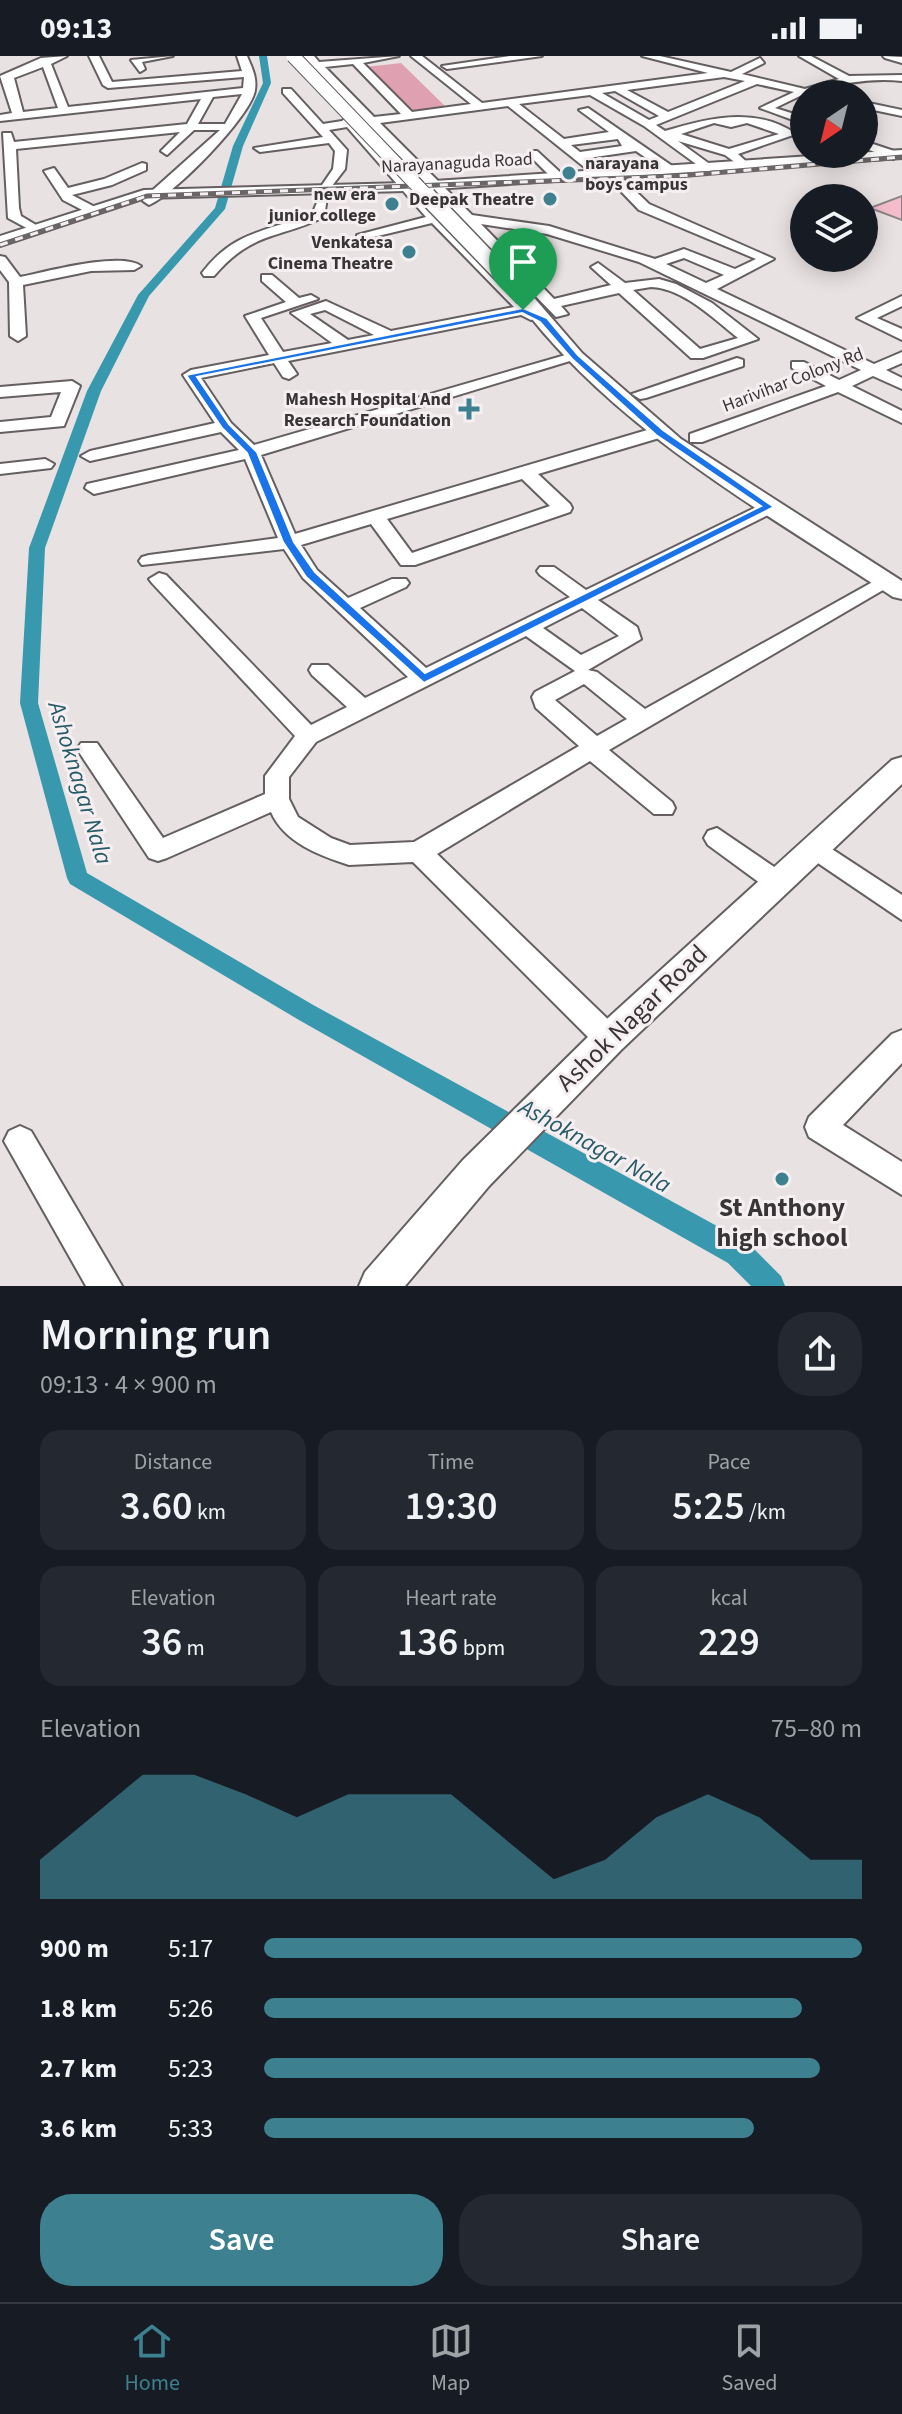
<!DOCTYPE html>
<html lang="en">
<head>
<meta charset="utf-8">
<style>
  :root { --surface:#171b24; --page:#242831; --text:#f1f3f6; --muted:#9ea1a6; --line:#363941; --accent:#3d8090 }
  body { margin:0; font-family:"Source Sans 3",sans-serif; background:var(--page); color:var(--text); height:100vh; display:flex; flex-direction:column; font-size:30px; white-space:nowrap }
  * { box-sizing:border-box; margin:0 }
  p { font-size:26px; color:var(--muted) }
  .icon { flex:none; width:44px; height:44px; fill:none; stroke:currentColor; stroke-width:2; stroke-linecap:round; stroke-linejoin:round }
  .map { position:relative; height:1230px; overflow:hidden }
  .side { display:flex; flex-direction:column; background:var(--surface); flex:1 }
  .side>* { flex:none }
  .needle { width:52px; rotate:215deg }
  .buttons { position:absolute; left:790px; top:24px; display:grid; gap:16px }
  .buttons a { display:grid; place-items:center; width:88px; height:88px; border-radius:50%; background:var(--surface); box-shadow:0 4px 20px #0003; font-size:40px }
  .pin { position:absolute; display:grid; place-items:center; width:68px; height:68px; color:#fff; margin:-82px -34px; border-radius:50% 50% 50% 0; rotate:-45deg; box-shadow:0 0 8px #0007 }
  .pin .icon { rotate:45deg }
  .round { display:grid; place-items:center; flex:none; width:84px; height:84px; border-radius:32px; background:var(--page) }
  .head { display:flex; align-items:center; justify-content:space-between; height:136px; padding:0 40px }
  h1 { font-size:44px; font-weight:600; line-height:60px }
  .figures { display:grid; grid-template-columns:repeat(3,1fr); gap:12px; height:136px; padding:8px 40px }
  .figures div { display:grid; align-content:center; border-radius:20px; background:var(--page); text-align:center }
  .figures b { font-size:40px; font-weight:600 }
  .figures small { font-size:22px; font-weight:400 }
  .figures p { font-size:22px }
  .chart { height:224px; padding:16px 40px }
  .chart p { display:flex; justify-content:space-between }
  .chart svg { width:100%; height:144px; margin-top:8px; fill:var(--accent); opacity:.7 }
  .primary-button { display:flex; gap:16px; margin-top:auto; padding:16px 40px }
  .primary-button a { flex:1; height:92px; border-radius:32px; background:var(--accent); color:#fff; font-size:32px; font-weight:600; line-height:92px; text-align:center }
  .primary-button a+a { background:var(--page); color:var(--text) }
  ul { padding:0 40px; list-style:none; font-size:26px }
  li { display:grid; grid-template-columns:128px 96px 1fr; align-items:center; height:60px }
  li i { height:20px; border-radius:10px; background:var(--accent) }
  .status { display:flex; justify-content:space-between; align-items:center; height:56px; padding:0 40px; background:var(--surface); direction:ltr }
  .status svg { height:22px; fill:currentColor }
  .menu { display:flex; justify-content:space-around; align-items:center; height:112px; border-top:2px solid var(--line); background:var(--surface); font-size:22px; color:var(--muted) }
  .menu a { display:grid; justify-items:center; gap:4px }
  .menu .selected { color:var(--accent) }
  .map>svg:first-child { display:block }
  .green { fill:#dfa0b2 }
  .lines { fill:none; stroke-linecap:round; stroke-linejoin:round }
  .canal { fill:#3898ad; fill-rule:evenodd }
  .building { fill:#f6bccc; stroke:#8b8486; stroke-width:2 }
  .minor-casing { stroke:#655f61; stroke-width:4 }
  .major-casing { stroke:#655f61; stroke-width:4 }
  .minor { fill:#fff; fill-rule:evenodd }
  .major { fill:#fff; fill-rule:evenodd }
  .rail-casing { stroke:#6a6667; stroke-width:5 }
  .rail { stroke:#f6eff1; stroke-width:3; stroke-dasharray:8; stroke-linecap:butt }
  .major-bridge-far1-casing { stroke:#655f61; stroke-width:15; stroke-linecap:butt }
  .major-bridge-casing { stroke:#655f61; stroke-width:20; stroke-linecap:butt }
  .major-bridge-far1 { stroke:#fff; stroke-width:13 }
  .major-bridge { stroke:#fff; stroke-width:17 }
  .route { fill:#1a73e8; stroke:#fff; stroke-width:2; fill-rule:evenodd }
  .poi-dot { fill:#3d8090; stroke:#f6eff1; stroke-width:3 }
  .labels { text-anchor:middle; dominant-baseline:central; stroke-width:6; stroke-linejoin:round; paint-order:stroke }
  .far-street-label { font-size:18px; fill:#383536; stroke:#f6eff1 }
  .far-poi-label { font-size:18px; font-weight:bold; fill:#383536; stroke:#f6eff1; text-anchor:end }
  .water-label { font-size:24px; font-style:italic; fill:#265b67; stroke:#f6eff1 }
  .near-street-label { font-size:26px; fill:#383536; stroke:#f6eff1 }
  .near-poi-label { font-size:26px; font-weight:bold; fill:#383536; stroke:#f6eff1 }
</style>
</head>
<body>
<div class="status"><b>09:13</b><svg viewBox="0 0 49 12"><path d="M0 12V9h3v3zM5 12V6h3v6zM10 12V3h3v9zM15 12V0h3v12zM26 1h20v11H26zM47 4h2v5h-2z"/></svg></div>
<div class="map">
<svg width="902" height="1230" viewBox="0 0 902 1230">
  <rect width="100%" height="100%" fill="#e9e2e3"/>
  <path class="green" d="M401 7 447 52 409 57 365 11Z"/>
  <g class="lines">
    <path class="canal" d="M259 0H267L271 27 243 90 225 153 149 240 101 335 45 492 38 647 87 817 315 950 748 1187 781 1220 785 1230H751L728 1207 299 964 70 828 67 822 20 647 29 492 87 335 138 239 215 152 233 90 263 27Z"/>
  </g>
  <path class="building" d="M902 140V164L870 152Z"/>
  <g class="lines">
    <g class="minor-casing">
      <g id="minor">
        <path d="M67 0 51 8 68 51 243 32 244 21 108 32 103 29 89 0H99L112 26 242 15 237 0H247C252 12 257 21 255 34 252 59 174 139 149 149L143 145 144 142 220 74H194L167 99 161 95 180 76 16 93 19 152 21 160 41 172 34 176 8 162 3 77H11L14 86 187 68 201 43 0 65V59L12 57 0 20 41 2ZM43 11 58 52 23 56 14 22ZM242 38 225 68H198L213 41Z"/>
        <path d="M173 0 142 6 145 13 140 16 131 4Z"/>
        <path d="M303 0H314L319 6 399 0 363 7 412 56 471 48 411 0H422L482 47 708 17 642 0H660L731 16 760 2 764 7 742 18 805 33 839 23 799 0H811L849 20 902 19V25C872 22 846 26 817 35L820 38H804L775 52 804 61V68L760 52 794 36 757 28 656 69 665 75C708 62 756 50 796 78L738 98 750 109 744 113 725 99 678 85 711 109V115L707 116 644 70 590 39 519 48 564 83 609 76 579 54 588 52 678 114 668 117 636 95 588 102 606 116 622 122 649 148 774 203 717 233 874 308 902 296V307L886 314 902 322V333L873 320 852 330 902 355V367L838 336 702 386H690V378L826 330 792 312V306H804L839 324 861 314 639 206 547 178 481 168 554 243 611 229 591 211 598 207 625 227 659 223 676 228 712 247 758 283 703 302H691L619 237 561 250 568 258 556 261 369 69 358 70 408 128 538 260 531 264 521 259 288 305 297 318 289 323 283 321 274 307 201 322 231 367 254 389 569 298 583 301 261 399 295 478 654 372H666V380L538 418 570 448 572 452 570 456 415 509H401L371 468 301 489 317 514 348 542 392 523H406L409 527 406 531 360 552 426 612 570 541 540 519 537 515 540 511H554L586 534 769 445 776 447V455L598 544 637 571 641 583 588 614 597 616 645 653 878 523H892L895 527 609 694 672 746 675 752 672 758H654L590 705 437 798 619 974 624 983 619 992 609 996 599 992 413 806 349 809C318 799 284 786 271 756L167 802 158 805 149 802 77 693 81 687H97L163 782 265 738V720L295 680 152 527 149 523 159 517 166 519 311 669 347 651 312 619 309 614 312 609H328L365 642 408 621 303 522 284 493 142 509 139 505 142 501 149 499 278 482 245 403 94 438 85 432 87 428 239 394 221 376 90 405 81 400 90 395 215 367 183 319 191 314 269 299 245 260 286 246 262 225V219H272L299 242 311 239 318 243 261 262 283 296 332 287 291 257 326 245 391 275 514 251 432 167 357 185V179L426 161 347 71 329 74 347 94 345 113 328 135 324 161C279 183 252 175 214 220H204L202 217C236 172 269 177 313 156L322 135 320 132 333 113 335 95 329 87 260 96 254 92 323 81 283 37V33H291L323 68 342 65 347 61 363 63ZM353 8 401 58 374 61 325 11ZM724 21 745 25 668 56 627 34ZM615 35 659 60 649 64 602 37ZM508 50 598 122 614 128 639 154 756 203 735 213 684 193 655 203 549 170 472 159 380 67ZM714 67 731 71 747 67 779 78 729 93 681 78ZM618 83 622 90 580 96 571 89ZM684 202 724 219 706 227 666 208ZM651 231C683 232 714 263 738 282L700 293 633 234ZM325 254 374 279 348 284 310 258ZM522 423 550 450 412 497 387 463ZM582 552 619 580 581 599 543 572ZM526 580 575 615 535 636 532 641 536 652 579 690 414 786 350 789 331 782 298 761 289 743V721L316 686ZM584 628 627 663 597 680 555 644Z"/>
        <path d="M510 0H542L447 13 442 10Z"/>
        <path d="M883 0 902 1V7L885 2Z"/>
        <path d="M864 46 902 54V60L864 52Z"/>
        <path d="M864 85 897 96 899 99 893 103 864 92Z"/>
        <path d="M529 95H537L563 119V125H555L529 99Z"/>
        <path d="M142 107 146 108V114L112 129 72 139 93 150 94 153 88 157 63 144 44 115 54 112 68 132 104 123Z"/>
        <path d="M0 200 5 201 20 221C45 216 121 195 141 210L134 214 91 215 23 229 26 280 18 285 10 280 9 226 0 214Z"/>
        <path d="M902 240V250L877 262 902 273V284L857 262Z"/>
        <path d="M737 302 743 304V310L646 342 640 343 632 338Z"/>
        <path d="M72 325 80 330 64 370 0 376V366L51 361 61 336 0 341V331Z"/>
        <path d="M45 403 54 408 51 412 0 418V408Z"/>
        <path d="M717 772 786 819 790 826 786 833 777 836 768 833 708 789 704 782 708 775Z"/>
        <path d="M815 782 902 839V864L806 799 802 792 806 785Z"/>
        <path d="M902 974V1007L843 1069 902 1106V1139L809 1081 805 1071 809 1061 892 978Z"/>
        <path d="M20 1070 31 1075 122 1230H86L4 1085 9 1075Z"/>
      </g>
    </g>
    <g class="major-casing">
      <g id="major">
        <path d="M902 94V102L404 135 145 142 0 190V180L144 134 404 127Z"/>
        <path d="M524 236 530 237 582 297 681 383 902 525V543L893 541C760 453 611 372 515 241Z"/>
        <path d="M902 701V728L621 994 489 1130 405 1230H359L365 1216 463 1104 597 972 892 704Z"/>
      </g>
    </g>
    <use href="#minor" class="minor"/>
    <use href="#major" class="major"/>
    <g class="rail-casing">
      <path id="rail" d="M0 189 147 140 678 120 902 101"/>
    </g>
    <use href="#rail" class="rail"/>
    <g class="major-bridge-far1-casing">
      <path id="major-bridge-far1" d="M293 0 429 142"/>
    </g>
    <g class="major-bridge-casing">
      <path id="major-bridge" d="M427 140 524 241"/>
    </g>
    <use href="#major-bridge-far1" class="major-bridge-far1"/>
    <use href="#major-bridge" class="major-bridge"/>
  </g>
  <path class="route" d="M523 252 547 262 578 299 663 374 774 451 424 627 306 521 283 486 247 397 222 372 186 319ZM522 257 540 266 572 303 656 379 761 450 425 617 315 516 294 486 257 396 229 368 197 321Z"/>
  <g class="poi-dot">
    <circle cx="569" cy="117" r="8"/>
    <circle cx="550" cy="143" r="8"/>
    <circle cx="392" cy="148" r="8"/>
    <circle cx="409" cy="196" r="8"/>
    <path d="M465 341h8v8h8v8h-8v8h-8v-8h-8v-8h8z"/>
    <circle cx="782" cy="1123" r="8"/>
  </g>
  <g class="labels">
    <g class="far-street-label">
      <text transform="translate(457 107) rotate(-3)">Narayanaguda Road</text>
      <text transform="translate(793 324) rotate(-21)">Harivihar Colony Rd</text>
    </g>
    <g class="far-poi-label">
      <text x="585" y="107" text-anchor="start">narayana<tspan x="585" dy="21">boys campus</tspan></text>
      <text x="376" y="138">new era<tspan x="376" dy="21">junior college</tspan></text>
      <text x="534" y="143">Deepak Theatre</text>
      <text x="393" y="186">Venkatesa<tspan x="393" dy="21">Cinema Theatre</tspan></text>
      <text x="451" y="343">Mahesh Hospital And<tspan x="451" dy="21">Research Foundation</tspan></text>
    </g>
    <g class="water-label">
      <text transform="translate(80 727) rotate(73)">Ashoknagar Nala</text>
      <text transform="translate(595 1090) rotate(29)">Ashoknagar Nala</text>
    </g>
    <g class="near-street-label">
      <text transform="translate(632 962) rotate(-44)">Ashok Nagar Road</text>
    </g>
    <g class="near-poi-label">
      <text x="782" y="1151">St Anthony<tspan x="782" dy="30">high school</tspan></text>
    </g>
  </g>
</svg>
<div class="buttons">
<a><svg class="needle" viewBox="-14 -14 28 28"><path d="M0-13l5 13h-10z" fill="#e53935"/><path d="M0 13l5-13h-10z" fill="#9ea1a6"/></svg></a>
<a><svg class="icon" aria-label="layers" viewBox="0 0 24 24"><path d="M12 4l9 5-9 5-9-5zM3 14l9 5 9-5"/></svg></a>
</div>
<div class="pin" style="left:523px;top:254px;background:#1e9e55"><svg class="icon" aria-label="arrive" viewBox="0 0 24 24"><path d="M6 21V4h12l-3 4 3 4H6"/></svg></div>
</div>
<section class="side">
<div class="head"><div><h1>Morning run</h1><p>09:13 · 4 × 900 m</p></div><a class="round"><svg class="icon" aria-label="share" viewBox="0 0 24 24"><path d="M12 15V3M7 8l5-5 5 5M5 13v7h14v-7"/></svg></a></div>
<div class="figures">
<div><p>Distance</p><b>3.60<small> km</small></b></div>
<div><p>Time</p><b>19:30</b></div>
<div><p>Pace</p><b>5:25<small> /km</small></b></div>
</div>
<div class="figures">
<div><p>Elevation</p><b>36<small> m</small></b></div>
<div><p>Heart rate</p><b>136<small> bpm</small></b></div>
<div><p>kcal</p><b>229</b></div>
</div>
<div class="chart"><p><span>Elevation</span>75–80 m</p>
<svg viewBox="0 0 160 44" preserveAspectRatio="none"><path d="M0 44V32L10 19L20 6L30 6L40 12L50 19L60 12L70 12L80 12L90 25L100 38L110 32L120 19L130 12L140 19L150 32L160 32V44z"/></svg>
</div>
<ul>
<li><b>900 m</b>5:17<i style="width:100%"></i></li>
<li><b>1.8 km</b>5:26<i style="width:90%"></i></li>
<li><b>2.7 km</b>5:23<i style="width:93%"></i></li>
<li><b>3.6 km</b>5:33<i style="width:82%"></i></li>
</ul>
<div class="primary-button"><a>Save</a><a>Share</a></div>
</section>
<nav class="menu">
<a class="selected"><svg class="icon" aria-label="home" viewBox="0 0 24 24"><path d="M3 11l9-7 9 7M6 9v11h12V9"/></svg>Home</a>
<a><svg class="icon" aria-label="map" viewBox="0 0 24 24"><path d="M3 6l6-2 6 2 6-2v14l-6 2-6-2-6 2zM9 4v14M15 6v14"/></svg>Map</a>
<a><svg class="icon" aria-label="saved" viewBox="0 0 24 24"><path d="M7 4h10v16l-5-4-5 4z"/></svg>Saved</a>
</nav>
</body>
</html>
